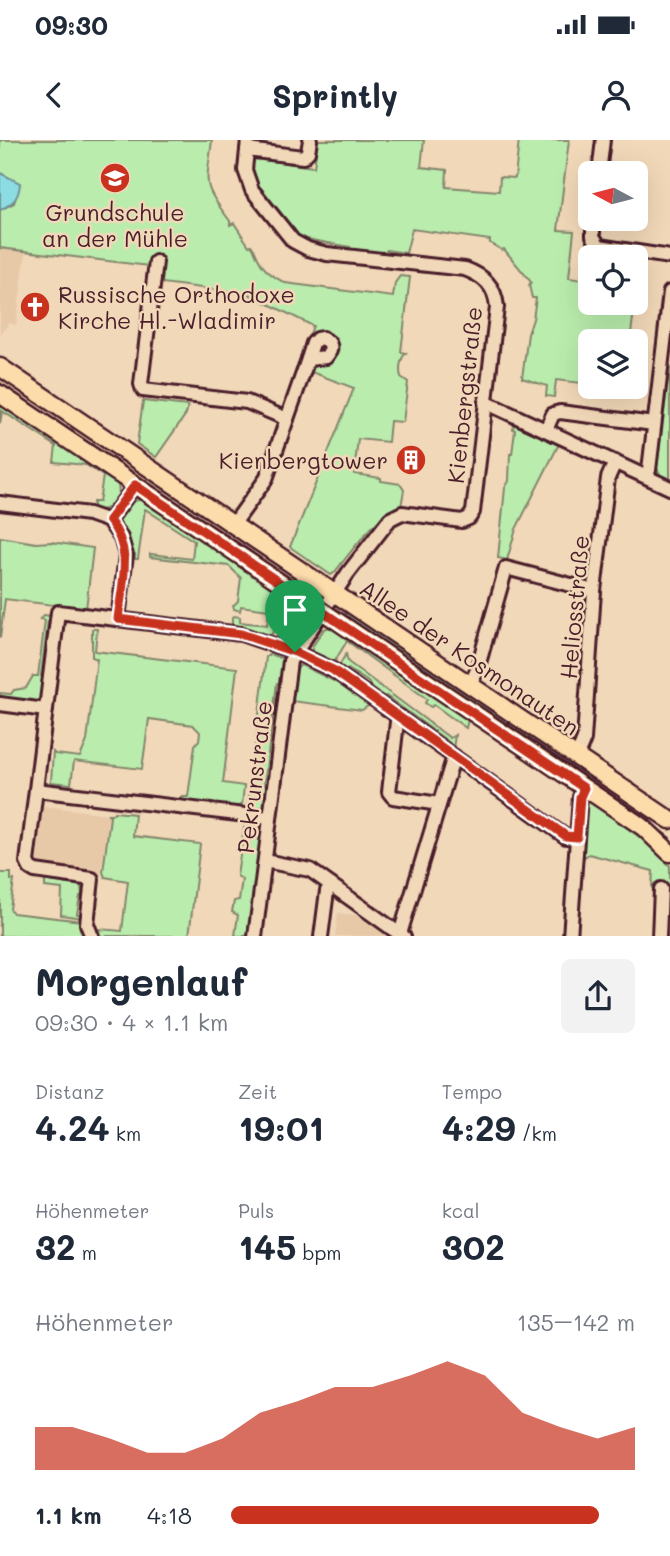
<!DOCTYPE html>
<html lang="de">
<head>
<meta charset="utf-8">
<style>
  :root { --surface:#fff; --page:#f2f2f3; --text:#1f2937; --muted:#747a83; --accent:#c8321e }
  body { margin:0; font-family:Mali,sans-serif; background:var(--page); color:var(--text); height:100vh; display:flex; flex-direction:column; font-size:26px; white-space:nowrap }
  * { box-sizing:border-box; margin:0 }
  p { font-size:23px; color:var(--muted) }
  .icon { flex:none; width:38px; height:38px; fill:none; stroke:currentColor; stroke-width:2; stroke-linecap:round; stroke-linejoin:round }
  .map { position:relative; height:796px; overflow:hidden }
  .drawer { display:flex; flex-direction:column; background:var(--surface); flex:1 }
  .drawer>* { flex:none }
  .needle { width:46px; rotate:277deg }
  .tools { position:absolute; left:578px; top:21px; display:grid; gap:14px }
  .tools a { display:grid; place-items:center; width:70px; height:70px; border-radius:10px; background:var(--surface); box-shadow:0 7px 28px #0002; font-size:35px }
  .pin { position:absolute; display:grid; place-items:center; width:60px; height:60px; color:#fff; margin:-72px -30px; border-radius:50% 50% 50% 0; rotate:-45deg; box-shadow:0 0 7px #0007 }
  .pin .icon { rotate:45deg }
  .round { display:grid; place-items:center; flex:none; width:74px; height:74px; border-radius:10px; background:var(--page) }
  .overview { display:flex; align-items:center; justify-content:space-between; height:119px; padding:0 35px }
  h1 { font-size:38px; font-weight:700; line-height:52px }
  .stats { display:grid; grid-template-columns:repeat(3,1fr); gap:10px; height:119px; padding:7px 35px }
  .stats div { display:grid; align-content:center }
  .stats b { font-size:35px; font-weight:700 }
  .stats small { font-size:19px; font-weight:400 }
  .stats p { font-size:19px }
  .chart { height:196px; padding:14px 35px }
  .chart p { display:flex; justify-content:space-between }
  .chart svg { width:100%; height:126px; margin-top:7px; fill:var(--accent); opacity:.7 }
  ul { padding:0 35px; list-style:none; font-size:23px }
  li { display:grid; grid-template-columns:112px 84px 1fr; align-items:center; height:52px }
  li i { height:18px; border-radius:9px; background:var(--accent) }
  .status { display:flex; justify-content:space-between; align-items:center; height:49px; padding:0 35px; background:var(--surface); direction:ltr }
  .status svg { height:19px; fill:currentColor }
  header { display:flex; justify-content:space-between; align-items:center; height:91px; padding:0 35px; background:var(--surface); font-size:32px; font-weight:700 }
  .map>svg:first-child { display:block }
  .built { fill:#e7c9a8 }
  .green { fill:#baedad; stroke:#82866c; stroke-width:2 }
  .water { fill:#8cdde3; stroke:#729199; stroke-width:2 }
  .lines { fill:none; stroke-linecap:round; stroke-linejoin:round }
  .minor-casing { stroke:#4a1f2b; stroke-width:18 }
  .major-casing { stroke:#4a1f2b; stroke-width:21 }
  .minor { stroke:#f1d8b8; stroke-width:12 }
  .major { stroke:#fddcac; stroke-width:16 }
  .tram { stroke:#4a1f2b; stroke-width:2 }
  .route-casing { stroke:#fff; stroke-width:14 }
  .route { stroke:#c8321e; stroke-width:9 }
  .labels { text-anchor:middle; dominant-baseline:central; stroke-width:5; stroke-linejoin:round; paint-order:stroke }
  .poi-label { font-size:23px; fill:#4a1f2b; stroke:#f1d8b8 }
  .street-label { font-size:23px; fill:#4a1f2b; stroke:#f1d8b8 }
</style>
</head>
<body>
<div class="status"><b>09:30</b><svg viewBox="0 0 49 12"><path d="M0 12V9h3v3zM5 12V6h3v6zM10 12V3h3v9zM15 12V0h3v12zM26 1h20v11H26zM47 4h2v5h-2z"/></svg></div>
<header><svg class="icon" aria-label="back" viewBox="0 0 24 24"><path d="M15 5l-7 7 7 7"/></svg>Sprintly<svg class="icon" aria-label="person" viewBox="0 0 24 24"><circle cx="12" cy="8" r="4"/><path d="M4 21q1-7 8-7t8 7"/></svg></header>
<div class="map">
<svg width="670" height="797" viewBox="0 0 670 797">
  <rect width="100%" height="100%" fill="#f1d8b8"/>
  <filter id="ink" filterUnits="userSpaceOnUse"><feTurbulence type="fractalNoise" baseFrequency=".0143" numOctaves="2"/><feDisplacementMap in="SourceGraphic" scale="14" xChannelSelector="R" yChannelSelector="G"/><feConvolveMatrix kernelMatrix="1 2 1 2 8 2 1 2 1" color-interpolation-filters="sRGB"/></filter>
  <g filter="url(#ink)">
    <g class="built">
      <path d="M0 108 26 111 16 185 9 183 0 195Z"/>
      <path d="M0 236 321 453 316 459 0 246Z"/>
      <path d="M43 666 108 674 110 676 101 733H97L96 736 83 734V728L50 725 49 730 32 724 33 706H38Z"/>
      <path d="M338 773 356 775 388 796H335Z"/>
    </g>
    <g class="green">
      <path d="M0 0H212C207 45 200 42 230 81V85L234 83 249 106 251 105C256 111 256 115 259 120 265 132 275 137 285 143L393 157 395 143 400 136 410 137 401 212 406 213C400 218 399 230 401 237L408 242 403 282 390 281 388 302 358 299 354 334 381 338V341L400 344 404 350 401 367C378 373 350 413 335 432L331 435 290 407 354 248 306 230 335 208 310 201 308 199 313 186 249 154 162 143 163 133 158 129 157 122H150L149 126 0 108V70L14 63 20 44 0 33Z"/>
      <path d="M318 0H424L421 27 447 30 446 47 499 51 500 37 515 38 519 0H569L558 90 574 91 569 138 590 141V163H635L630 201H590V244L556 240 554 257 546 256 547 246 522 238 528 194 533 179 536 158H532L529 145 531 142 504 109 502 110 490 103V100L412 89 406 113 387 110 381 116 352 113 350 107 306 99 302 103 295 98 297 93 261 48H255L251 31 253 21 256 19 314 27Z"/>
      <path d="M670 225V340L661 336 657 328Z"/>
      <path d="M143 261 188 266 186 274 156 317 137 304Z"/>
      <path d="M0 263 118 342 119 356C113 363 108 371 98 370L97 372 93 367V362H99L103 336 86 325 54 322 56 306 2 271 0 284Z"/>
      <path d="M514 280 560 302 516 389 507 420 498 418 505 348 509 341 510 314H512L515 290 513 289Z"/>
      <path d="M143 359 292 460 268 500 232 488V478L234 476 240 477V482L267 485 269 470 241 466 240 471 234 469 233 466 238 461 241 438 229 426 150 417V414L192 419 194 401 145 369 138 419H135V414H129C121 392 113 385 126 363Z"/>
      <path d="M0 397 36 403 51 402 93 408 86 469 5 459 0 498Z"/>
      <path d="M350 468 596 634 590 644 342 480Z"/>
      <path d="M44 475 51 476 54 481H48L41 536 46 537 41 561 38 563 0 556V553L11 554 14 550 26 548 33 536H38L45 480 40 479Z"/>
      <path d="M330 487 468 579 466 588 434 565 431 567 425 563 427 559 347 501 333 524 314 515 312 507 324 489Z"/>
      <path d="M92 489H97L95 511 237 528 223 643 244 646 242 665 236 667 182 661 181 657H188L195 605 199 600 200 592 193 585 149 579 142 629 74 621 71 644 51 642 53 612 55 614 80 617 87 601 97 519 92 517Z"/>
      <path d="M270 514 286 520 283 543H277L264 645 270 646 267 668 248 666 266 517Z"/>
      <path d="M346 514 348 522 450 598 455 595 453 609H449L450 603 386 556 381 558 367 549 370 545 368 542 348 529 343 532 339 526Z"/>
      <path d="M301 525 340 544 371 564 362 570 291 561 295 530Z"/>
      <path d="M587 659 641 698 670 726V762L663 750 652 748 653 731 589 714 583 718 584 696 582 693 585 660Z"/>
      <path d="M114 672 135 674 133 696 200 704 189 796H100L99 789 122 791 128 741 105 737 103 732 110 677 108 674H113Z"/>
      <path d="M244 688 264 691 252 796H235L238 775 232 772 234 761 239 760 242 739 237 736Z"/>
      <path d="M0 733H11V740H14L10 769 13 773 82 781 85 794 81 797 0 796Z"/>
      <path d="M45 740 81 746 82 755 80 756 77 774 83 775V778L61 775 62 749 45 747Z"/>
    </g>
    <path class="water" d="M0 33 20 43C19 59 13 63 0 70Z"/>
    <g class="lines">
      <g class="minor-casing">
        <g id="minor">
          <path d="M248 0 245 30 252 50 293 101 308 109 327 114 465 129C484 136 495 146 497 167L473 372 469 378 462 381 402 373 390 379 348 433 290 521 255 797"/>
          <path d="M247 10 303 17 308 12 310 0"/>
          <path d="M599 33 603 0"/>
          <path d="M593 79V96L599 106 670 117"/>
          <path d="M156 122 141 244 143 250 247 262 287 279"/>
          <path d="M322 198C332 202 333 209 326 217L308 219 313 203 317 199Z"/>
          <path d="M485 262 670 348"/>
          <path d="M546 290 553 274 560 272 654 284"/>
          <path d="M646 336 649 330 670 152"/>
          <path d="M0 363 89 374 109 381 121 398 126 415 118 479"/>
          <path d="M109 381 135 345"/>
          <path d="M233 385 266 339 308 219"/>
          <path d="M470 545 477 530 506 428 594 451"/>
          <path d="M0 564 46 570"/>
          <path d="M400 577 397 582 389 652 393 657 439 664"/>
          <path d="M577 616 584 599 594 451 608 338 615 322"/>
          <path d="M36 650 270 678"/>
          <path d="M265 721 310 730 404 797"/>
          <path d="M400 794 454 616"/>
          <path d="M92 797 87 784 92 739 35 731 30 728 27 722 58 472 241 494 295 512 333 530 566 697H577"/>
          <path d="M321 797 327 751 331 745"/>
          <path d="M570 797 580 657 584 648"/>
          <path d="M659 797 661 749"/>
        </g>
      </g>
      <g class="major-casing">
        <g id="major">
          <path d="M0 227 670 680"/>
          <path d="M0 254 643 687 670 713"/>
        </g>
      </g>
      <use href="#minor" class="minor"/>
      <use href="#major" class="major"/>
      <path class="tram" d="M0 243 642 676 670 698"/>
    </g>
  </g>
  <g class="lines" filter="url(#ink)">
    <g class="route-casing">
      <path id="route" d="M135 345 584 648 580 657 577 697 566 696 333 530 295 512 241 494 118 479C122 443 134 411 109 380Z"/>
    </g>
    <use href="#route" class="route"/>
  </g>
  <defs>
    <g id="school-disc" transform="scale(1.575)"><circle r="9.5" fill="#c8321e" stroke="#f1d8b8"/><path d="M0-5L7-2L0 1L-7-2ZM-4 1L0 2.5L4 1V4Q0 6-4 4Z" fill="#fff"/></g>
    <g id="church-disc" transform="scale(1.575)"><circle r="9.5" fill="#c8321e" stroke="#f1d8b8"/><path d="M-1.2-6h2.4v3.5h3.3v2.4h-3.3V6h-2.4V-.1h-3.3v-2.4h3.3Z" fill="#fff"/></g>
    <g id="building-disc" transform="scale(1.575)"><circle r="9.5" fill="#c8321e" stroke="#f1d8b8"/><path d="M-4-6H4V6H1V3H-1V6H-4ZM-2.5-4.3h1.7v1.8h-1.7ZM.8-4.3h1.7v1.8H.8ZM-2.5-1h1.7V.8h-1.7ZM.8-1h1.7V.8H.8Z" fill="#fff"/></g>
  </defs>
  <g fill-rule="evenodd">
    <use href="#school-disc" x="115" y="38"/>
    <use href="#church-disc" x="35" y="167"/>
    <use href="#building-disc" x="411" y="320"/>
  </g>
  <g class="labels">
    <g class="poi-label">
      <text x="115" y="72">Grundschule<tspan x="115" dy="26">an der Mühle</tspan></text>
      <text x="58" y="154" text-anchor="start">Russische Orthodoxe<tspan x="58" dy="26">Kirche Hl.-Wladimir</tspan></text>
      <text x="388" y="320" text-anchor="end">Kienbergtower</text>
    </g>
    <g class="street-label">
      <text transform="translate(464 255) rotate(-84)">Kienbergstraße</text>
      <text transform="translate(574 467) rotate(-85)">Heliosstraße</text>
      <text transform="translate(470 517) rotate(34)">Allee der Kosmonauten</text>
      <text transform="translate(254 637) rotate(-83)">Pekrunstraße</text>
    </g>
  </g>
</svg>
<div class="tools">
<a><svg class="needle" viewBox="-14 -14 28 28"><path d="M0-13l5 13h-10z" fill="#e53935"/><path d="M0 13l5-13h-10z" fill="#747a83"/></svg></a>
<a><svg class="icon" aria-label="locate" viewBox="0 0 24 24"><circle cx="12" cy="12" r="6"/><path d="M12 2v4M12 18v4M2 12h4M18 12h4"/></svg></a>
<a><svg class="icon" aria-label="layers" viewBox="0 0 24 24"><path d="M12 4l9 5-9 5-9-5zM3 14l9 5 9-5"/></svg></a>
</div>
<div class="pin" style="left:295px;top:512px;background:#1e9e55"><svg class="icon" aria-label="arrive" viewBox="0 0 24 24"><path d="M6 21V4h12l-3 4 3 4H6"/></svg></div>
</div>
<section class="drawer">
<div class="overview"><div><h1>Morgenlauf</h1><p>09:30 · 4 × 1.1 km</p></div><a class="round"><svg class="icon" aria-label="share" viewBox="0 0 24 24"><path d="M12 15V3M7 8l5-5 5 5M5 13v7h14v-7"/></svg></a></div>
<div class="stats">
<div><p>Distanz</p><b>4.24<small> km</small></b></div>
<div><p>Zeit</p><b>19:01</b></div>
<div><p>Tempo</p><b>4:29<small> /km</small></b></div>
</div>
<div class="stats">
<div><p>Höhenmeter</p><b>32<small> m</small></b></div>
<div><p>Puls</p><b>145<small> bpm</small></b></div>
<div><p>kcal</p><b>302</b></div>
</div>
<div class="chart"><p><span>Höhenmeter</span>135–142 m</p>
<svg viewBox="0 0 160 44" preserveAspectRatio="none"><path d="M0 44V29L10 29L20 33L30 38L40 38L50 33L60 24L70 20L80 15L90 15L100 11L110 6L120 11L130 24L140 29L150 33L160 29V44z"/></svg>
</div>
<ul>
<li><b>1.1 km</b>4:18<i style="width:91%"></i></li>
</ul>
</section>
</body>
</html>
